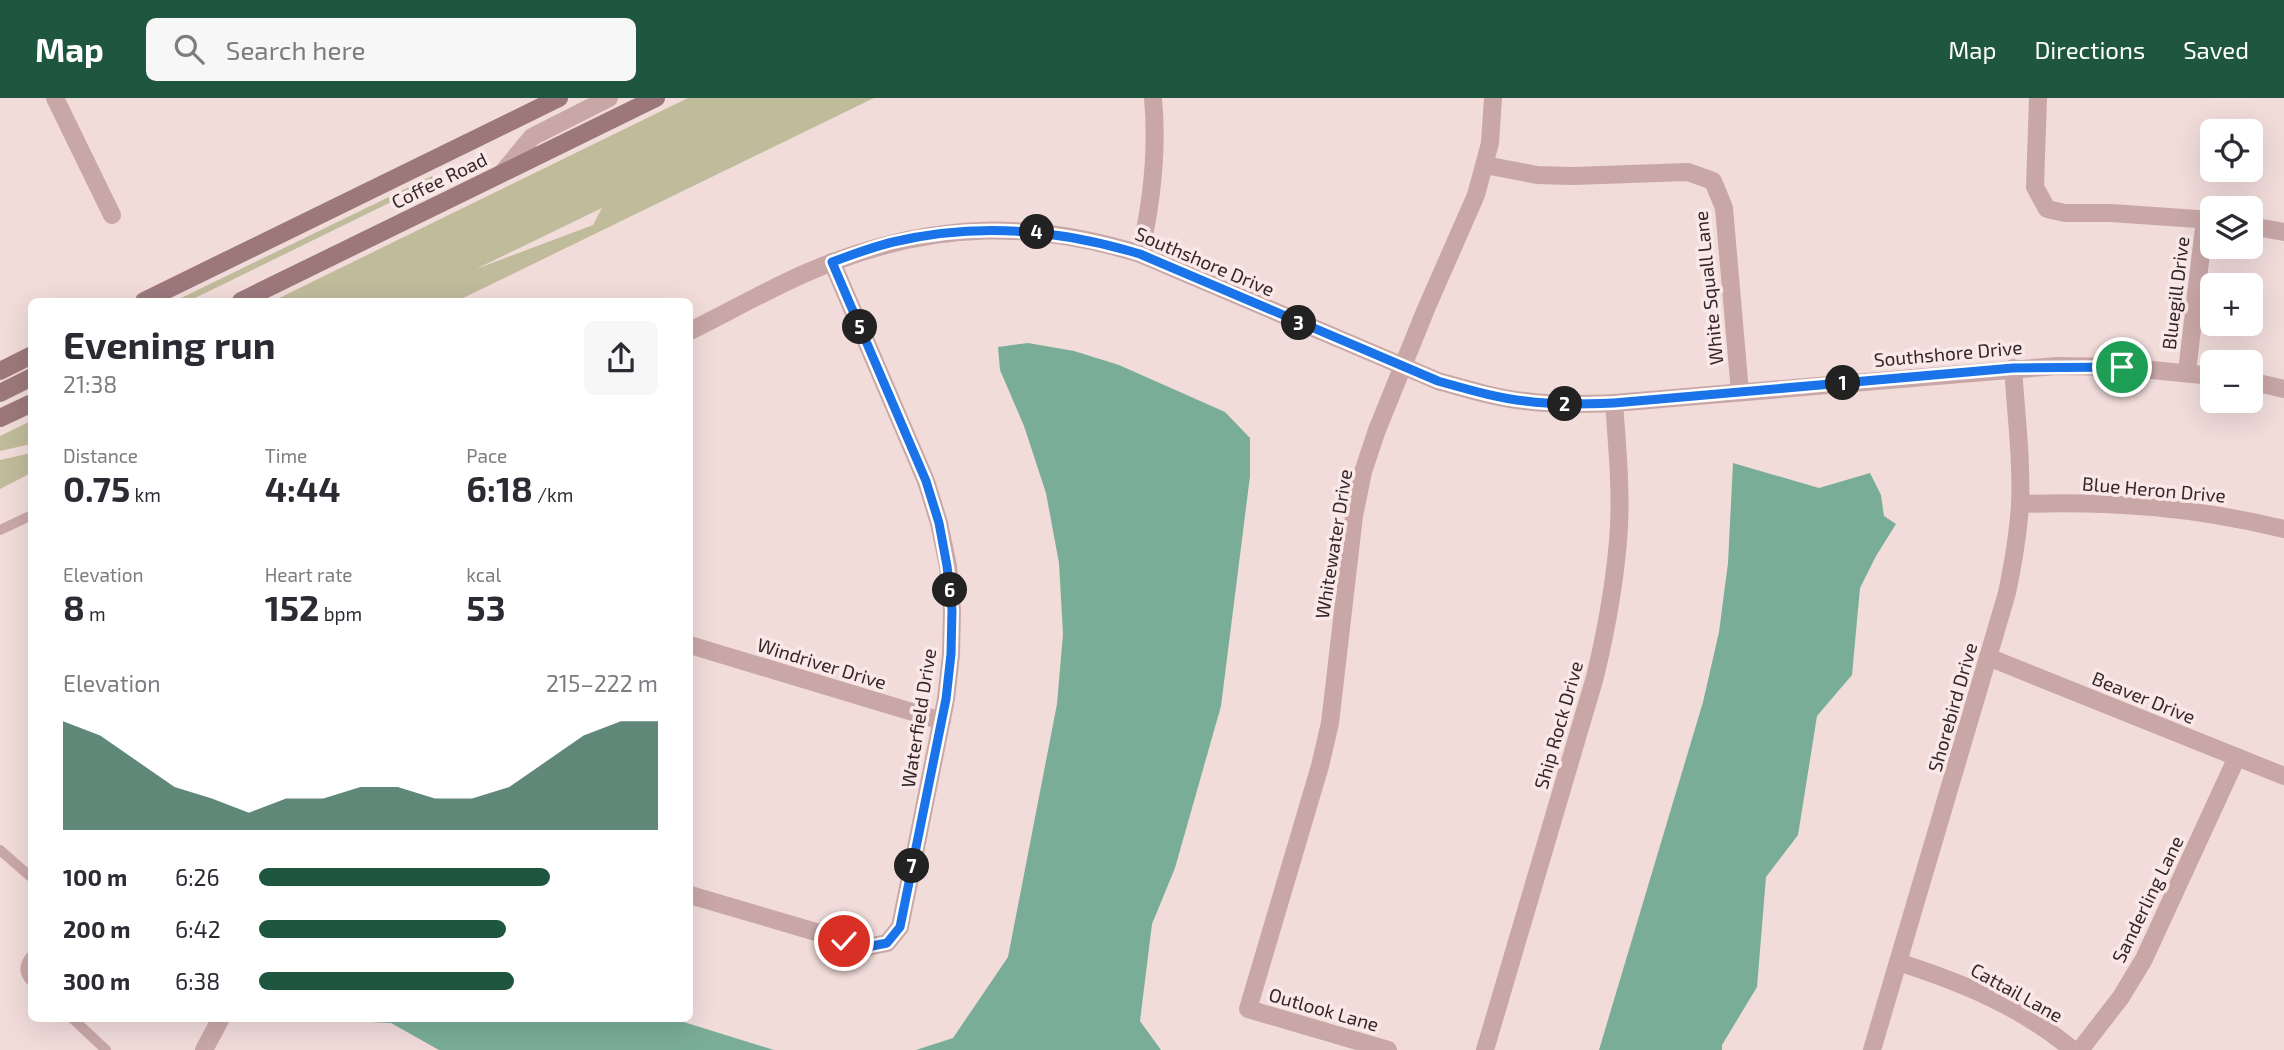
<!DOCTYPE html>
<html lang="en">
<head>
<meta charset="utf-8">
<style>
  :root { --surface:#fff; --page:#f7f7f7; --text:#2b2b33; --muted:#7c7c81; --accent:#1e5640 }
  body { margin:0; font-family:"Exo 2",sans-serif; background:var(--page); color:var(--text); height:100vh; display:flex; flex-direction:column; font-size:26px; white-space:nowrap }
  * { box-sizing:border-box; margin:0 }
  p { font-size:23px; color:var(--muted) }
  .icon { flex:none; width:38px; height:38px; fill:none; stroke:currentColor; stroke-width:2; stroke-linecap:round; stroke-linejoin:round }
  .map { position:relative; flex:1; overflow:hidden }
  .drawer { position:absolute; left:28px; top:200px; width:665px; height:724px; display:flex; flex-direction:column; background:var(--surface); border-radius:10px; box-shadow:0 7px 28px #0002 }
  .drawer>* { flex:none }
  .buttons { position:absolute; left:2200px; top:21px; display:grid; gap:14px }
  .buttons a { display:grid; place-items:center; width:63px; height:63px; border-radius:10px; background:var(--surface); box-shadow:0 7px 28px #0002; font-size:35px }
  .pin { position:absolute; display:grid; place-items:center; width:60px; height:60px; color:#fff; margin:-30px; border:4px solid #fff; border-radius:50%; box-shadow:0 2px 7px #0007 }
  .km { position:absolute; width:35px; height:35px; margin:-18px; border-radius:50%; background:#222; color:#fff; font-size:19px; line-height:35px; text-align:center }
  .round { display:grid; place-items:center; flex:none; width:74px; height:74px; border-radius:10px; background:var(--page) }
  .overview { display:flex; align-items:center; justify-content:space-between; height:119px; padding:0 35px }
  h1 { font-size:38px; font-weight:700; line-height:52px }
  .stats { display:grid; grid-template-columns:repeat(3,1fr); gap:10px; height:119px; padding:7px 35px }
  .stats div { display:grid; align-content:center }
  .stats b { font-size:35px; font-weight:700 }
  .stats small { font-size:19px; font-weight:400 }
  .stats p { font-size:19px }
  .chart { height:196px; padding:14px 35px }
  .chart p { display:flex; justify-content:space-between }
  .chart svg { width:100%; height:126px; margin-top:7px; fill:var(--accent); opacity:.7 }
  ul { padding:0 35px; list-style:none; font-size:23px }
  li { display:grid; grid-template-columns:112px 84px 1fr; align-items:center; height:52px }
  li i { height:18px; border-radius:9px; background:var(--accent) }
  header { display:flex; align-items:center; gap:42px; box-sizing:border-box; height:98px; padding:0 35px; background:var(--accent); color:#fff }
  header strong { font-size:33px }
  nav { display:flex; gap:38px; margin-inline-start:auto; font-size:24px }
  .search { width:490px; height:63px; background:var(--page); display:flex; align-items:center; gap:18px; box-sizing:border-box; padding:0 24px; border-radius:10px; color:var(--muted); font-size:26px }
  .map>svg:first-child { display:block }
  .green { fill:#c0bb9b; fill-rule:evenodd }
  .water { fill:#7aad98 }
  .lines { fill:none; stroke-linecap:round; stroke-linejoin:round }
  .service { stroke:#c9a7a7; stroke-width:10 }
  .minor { stroke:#c9a7a7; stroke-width:18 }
  .secondary { stroke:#9c787b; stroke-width:18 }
  .route-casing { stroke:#fff; stroke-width:14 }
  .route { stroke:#1a73e8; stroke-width:9 }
  .labels { text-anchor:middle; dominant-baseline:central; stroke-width:7; stroke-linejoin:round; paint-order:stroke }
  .street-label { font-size:19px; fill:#352729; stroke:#f9e8e7 }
</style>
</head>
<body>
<header>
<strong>Map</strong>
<div class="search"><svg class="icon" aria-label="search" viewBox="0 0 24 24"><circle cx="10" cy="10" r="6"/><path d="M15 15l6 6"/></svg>Search here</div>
<nav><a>Map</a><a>Directions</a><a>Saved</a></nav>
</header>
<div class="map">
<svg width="2284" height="952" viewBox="0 0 2284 952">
  <rect width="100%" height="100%" fill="#f1dcda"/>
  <g class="green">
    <path d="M688 0H874L457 203H273ZM602 110 593 127 476 171Z"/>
    <path d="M432 78 434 83 189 203H175Z"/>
    <path d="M31 323V346L0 353V338Z"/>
    <path d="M31 355V375L0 391V362Z"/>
  </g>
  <g class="water">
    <path d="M1028 245 1074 253 1119 267 1225 314 1250 340V378L1221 608 1175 770 1152 826 1140 923 1161 952H916L953 940 1008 859 1057 606 1063 536 1059 465 1046 395 1024 328 1000 272 998 249Z"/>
    <path d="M1733 365 1819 390 1870 375 1881 397 1884 418 1896 426 1876 458 1860 490 1852 577 1817 618 1798 737 1766 779 1757 889 1722 947V952H1599L1703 604 1719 534 1728 465Z"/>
    <path d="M312 921H674L774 952H439L391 925Z"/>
  </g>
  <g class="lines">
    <g class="service">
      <path d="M0 432 32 417"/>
      <path d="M0 752 32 780"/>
      <path d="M32 857C24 866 23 875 32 884"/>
      <path d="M72 920 106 952"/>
    </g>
    <g class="minor">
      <path d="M55 0 112 117"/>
      <path d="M2038 0 2035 89 2047 111 2065 115H2111L2212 122"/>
      <path d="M1485 67 1537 77 1573 78 1688 74 1713 83 1724 110 1740 294"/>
      <path d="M503 74 532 39 609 0"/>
      <path d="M2250 128 2284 134"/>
      <path d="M1140 156C1152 104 1158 54 1153 0"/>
      <path d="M690 233C737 210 784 182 833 164 938 124 1034 123 1140 156L1438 283C1467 291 1496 300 1525 303 1555 307 1585 306 1614 305L2057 268 2122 269 2212 278"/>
      <path d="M2187 274 2205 121"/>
      <path d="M2250 283 2284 291"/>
      <path d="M2020 406C2114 403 2192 409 2284 431"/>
      <path d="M690 547 942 623"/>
      <path d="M1988 559 2284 678"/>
      <path d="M690 797 867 849 887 845 900 829 946 601 951 557 952 512 948 468 939 425 926 383 832 164"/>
      <path d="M1898 864C1963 885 2020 908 2073 952"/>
      <path d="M204 952 221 920"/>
      <path d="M1388 952 1248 911 1320 668 1330 625 1354 418 1363 374 1377 332 1426 211 1476 97 1490 45 1493 0"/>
      <path d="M1485 952 1595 579C1607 529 1616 480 1619 429 1621 388 1617 346 1614 305"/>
      <path d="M1872 952 2007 495C2013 466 2018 437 2020 408 2022 362 2016 316 2013 270"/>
      <path d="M2080 952 2121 899 2144 861 2237 659"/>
    </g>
    <g class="secondary">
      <path d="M144 203 559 0"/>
      <path d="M241 203 656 0"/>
      <path d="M0 273 32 257"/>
      <path d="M0 295 32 279"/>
      <path d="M0 320 32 305"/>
    </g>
  </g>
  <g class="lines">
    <g class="route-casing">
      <path id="route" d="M844 843 867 849 887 845 900 829 946 601 951 556 952 512 947 468 939 425 926 383 832 164C852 157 872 149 893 144 977 124 1059 131 1140 156L1438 283C1467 291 1496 300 1525 303 1555 307 1584 306 1614 305L2013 270 2122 269"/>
    </g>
    <use href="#route" class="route"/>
  </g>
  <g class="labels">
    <g class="street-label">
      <text transform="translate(439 82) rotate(-26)">Coffee Road</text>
      <text transform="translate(1205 163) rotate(23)">Southshore Drive</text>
      <text transform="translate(1708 190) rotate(-96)">White Squall Lane</text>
      <text transform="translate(2175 195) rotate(-83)">Bluegill Drive</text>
      <text transform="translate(1948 255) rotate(-5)">Southshore Drive</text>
      <text transform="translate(2154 391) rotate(5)">Blue Heron Drive</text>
      <text transform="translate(1333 446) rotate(-81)">Whitewater Drive</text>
      <text transform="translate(822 565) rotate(17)">Windriver Drive</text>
      <text transform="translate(2144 599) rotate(22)">Beaver Drive</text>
      <text transform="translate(1952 609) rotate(-74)">Shorebird Drive</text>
      <text transform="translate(918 620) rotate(-81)">Waterfield Drive</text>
      <text transform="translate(1558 627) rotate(-74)">Ship Rock Drive</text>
      <text transform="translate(2147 801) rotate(-64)">Sanderling Lane</text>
      <text transform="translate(2017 894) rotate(29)">Cattail Lane</text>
      <text transform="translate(1324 911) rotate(16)">Outlook Lane</text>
    </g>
  </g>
</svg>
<div class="buttons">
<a><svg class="icon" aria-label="locate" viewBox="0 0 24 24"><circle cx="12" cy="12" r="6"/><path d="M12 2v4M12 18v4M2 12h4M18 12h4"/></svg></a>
<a><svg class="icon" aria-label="layers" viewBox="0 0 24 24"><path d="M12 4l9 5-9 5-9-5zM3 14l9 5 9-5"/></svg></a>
<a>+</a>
<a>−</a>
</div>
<div class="pin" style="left:2122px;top:269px;background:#1e9e55"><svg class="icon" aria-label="arrive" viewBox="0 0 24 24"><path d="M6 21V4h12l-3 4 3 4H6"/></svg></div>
<div class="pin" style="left:844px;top:843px;background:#d93025"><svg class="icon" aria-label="check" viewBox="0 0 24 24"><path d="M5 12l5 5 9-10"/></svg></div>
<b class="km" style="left:1843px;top:285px">1</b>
<b class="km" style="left:1565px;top:306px">2</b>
<b class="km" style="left:1299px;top:225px">3</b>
<b class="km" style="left:1037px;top:134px">4</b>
<b class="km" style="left:860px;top:229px">5</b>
<b class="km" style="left:950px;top:492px">6</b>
<b class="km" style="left:912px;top:768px">7</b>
<section class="drawer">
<div class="overview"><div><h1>Evening run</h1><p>21:38</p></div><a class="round"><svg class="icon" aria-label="share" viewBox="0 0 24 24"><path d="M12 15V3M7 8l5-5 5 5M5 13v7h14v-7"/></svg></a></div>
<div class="stats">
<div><p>Distance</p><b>0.75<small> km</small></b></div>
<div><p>Time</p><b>4:44</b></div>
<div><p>Pace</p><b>6:18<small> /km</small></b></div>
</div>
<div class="stats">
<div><p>Elevation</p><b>8<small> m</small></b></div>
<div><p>Heart rate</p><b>152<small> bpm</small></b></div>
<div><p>kcal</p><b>53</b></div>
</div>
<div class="chart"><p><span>Elevation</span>215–222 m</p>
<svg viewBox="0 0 160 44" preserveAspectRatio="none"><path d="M0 44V6L10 11L20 20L30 29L40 33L50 38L60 33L70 33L80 29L90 29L100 33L110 33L120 29L130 20L140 11L150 6L160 6V44z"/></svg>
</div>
<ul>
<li><b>100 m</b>6:26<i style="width:73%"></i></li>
<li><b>200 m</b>6:42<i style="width:62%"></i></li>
<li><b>300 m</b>6:38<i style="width:64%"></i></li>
</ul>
</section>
</div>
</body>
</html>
